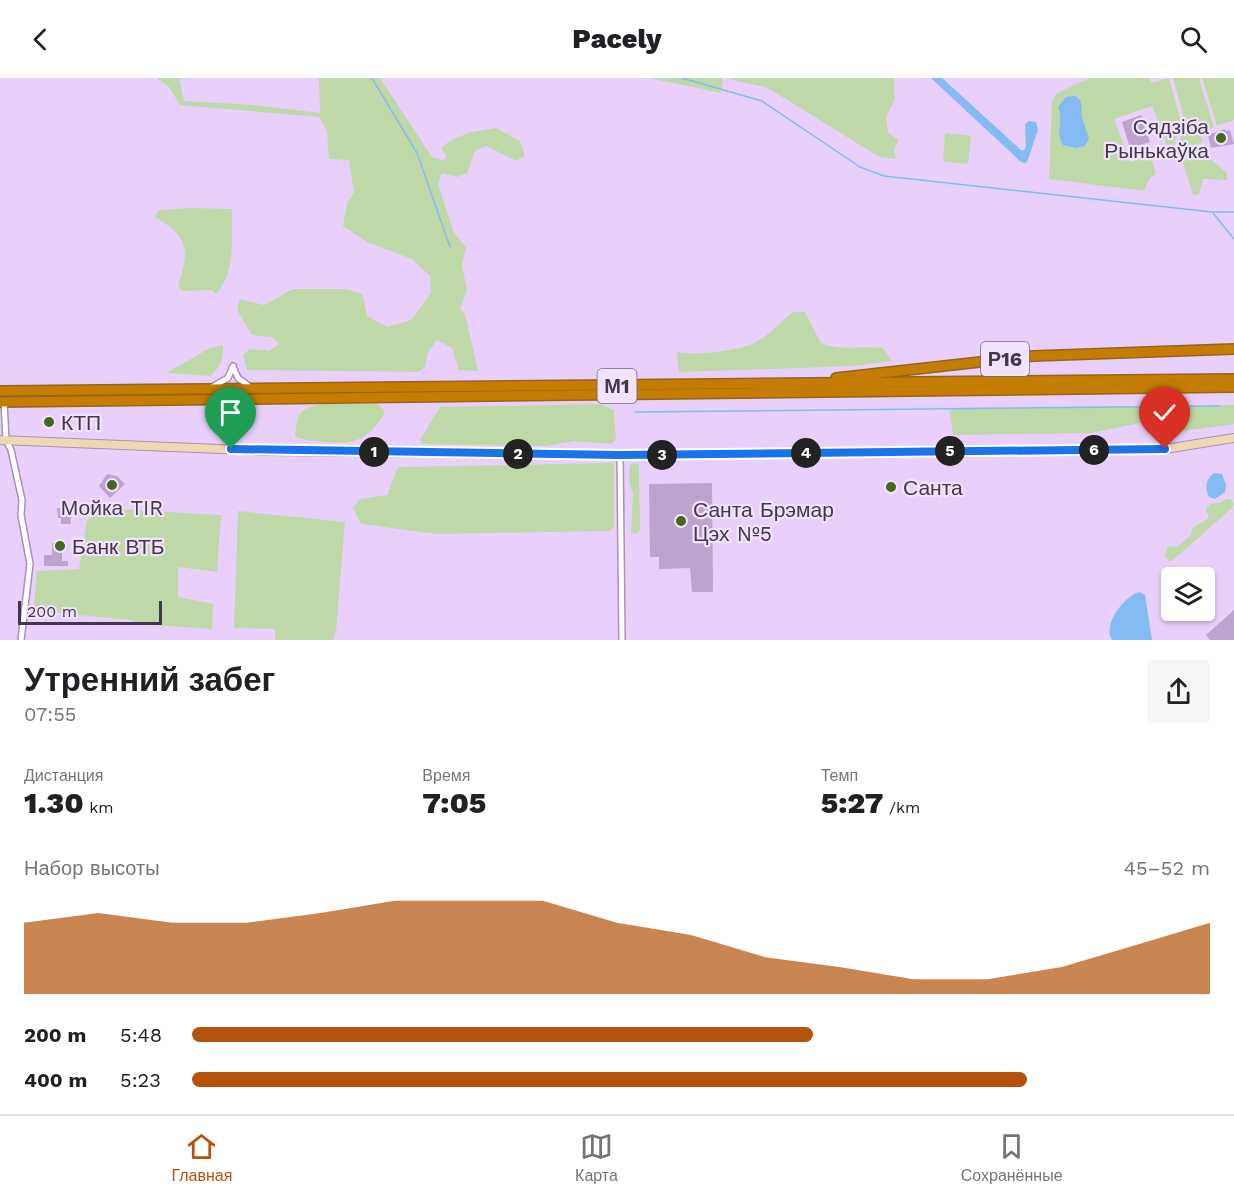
<!DOCTYPE html>
<html lang="ru">
<head>
<meta charset="utf-8">
<style>
  :root { --surface:#fff; --page:#f6f6f6; --text:#202124; --muted:#757577; --line:#e0e0e0; --accent:#b45309 }
  body { margin:0; font-family:"Work Sans",sans-serif; background:var(--page); color:var(--text); height:100vh; display:flex; flex-direction:column; font-size:22px; white-space:nowrap }
  * { box-sizing:border-box; margin:0 }
  p { font-size:20px; color:var(--muted) }
  .icon { flex:none; width:33px; height:33px; fill:none; stroke:currentColor; stroke-width:2; stroke-linecap:round; stroke-linejoin:round }
  .map { position:relative; height:562px; overflow:hidden }
  .details { display:flex; flex-direction:column; background:var(--surface); flex:1 }
  .details>* { flex:none }
  .tools { position:absolute; left:1161px; top:489px; display:grid; gap:12px }
  .tools a { display:grid; place-items:center; width:54px; height:54px; border-radius:6px; background:var(--surface); box-shadow:0 2px 4px #0004; font-size:30px }
  .scale { position:absolute; left:18px; bottom:15px; width:144px; box-sizing:border-box; padding-left:6px; border:3px solid #42384a; border-top:0; font-size:16px; line-height:21px; white-space:nowrap; color:#42384a; -webkit-text-stroke:4px #f1e2fd; paint-order:stroke }
  .pin { position:absolute; display:grid; place-items:center; width:51px; height:51px; color:#fff; margin:-62px -26px; border-radius:50% 50% 50% 0; rotate:-45deg; box-shadow:0 0 6px #0007 }
  .pin .icon { rotate:45deg }
  .km { position:absolute; width:30px; height:30px; margin:-15px; border-radius:50%; background:#222; color:#fff; font-size:16px; line-height:30px; text-align:center }
  .round { display:grid; place-items:center; flex:none; width:63px; height:63px; border-radius:6px; background:var(--page) }
  .summary { display:flex; align-items:center; justify-content:space-between; height:102px; padding:0 24px }
  h1 { font-size:33px; font-weight:800; line-height:45px }
  .figures { display:grid; grid-template-columns:repeat(3,1fr); gap:9px; height:102px; padding:6px 24px }
  .figures div { display:grid; align-content:center }
  .figures b { font-size:30px; font-weight:800 }
  .figures small { font-size:16px; font-weight:400 }
  .figures p { font-size:16px }
  .chart { height:168px; padding:12px 24px }
  .chart p { display:flex; justify-content:space-between }
  .chart svg { width:100%; height:108px; margin-top:6px; fill:var(--accent); opacity:.7 }
  ul { padding:0 24px; list-style:none; font-size:20px }
  li { display:grid; grid-template-columns:96px 72px 1fr; align-items:center; height:45px }
  li i { height:15px; border-radius:8px; background:var(--accent) }
  header { display:flex; justify-content:space-between; align-items:center; height:78px; padding:0 24px; background:var(--surface); font-size:27px; font-weight:800 }
  .tab-bar { display:flex; justify-content:space-around; align-items:center; height:84px; border-top:2px solid var(--line); background:var(--surface); font-size:16px; color:var(--muted) }
  .tab-bar a { display:grid; justify-items:center; gap:3px }
  .tab-bar .active { color:var(--accent) }
  .map>svg:first-child { display:block }
  .green { fill:#bfd8a8 }
  .water { fill:#85bbf3 }
  .lines { fill:none; stroke-linecap:round; stroke-linejoin:round }
  .stream { stroke:#85bbf3; stroke-width:1.5 }
  .building { fill:#bca4cf }
  .street-casing { stroke:#a891ba; stroke-width:8 }
  .secondary-casing { stroke:#a891ba; stroke-width:10 }
  .highway-casing { stroke:#96651a; stroke-width:12 }
  .street { stroke:#fff; stroke-width:5 }
  .secondary { stroke:#edd8b2; stroke-width:8 }
  .highway { stroke:#c47d00; stroke-width:9 }
  .route-casing { stroke:#fff; stroke-width:12 }
  .route { stroke:#1a73e8; stroke-width:8 }
  .poi-dot { fill:#46671d; stroke:#f1e2fd; stroke-width:2 }
  .labels { text-anchor:middle; dominant-baseline:central; stroke-width:4.5; stroke-linejoin:round; paint-order:stroke }
  .shield { fill:#f1e2fd; stroke:#766b80; stroke-width:1.5 }
  .shield-label { font-size:20px; font-weight:bold; fill:#42384a }
  .poi-label { font-size:21px; fill:#42384a; stroke:#f1e2fd; text-anchor:start }
</style>
</head>
<body>
<header><svg class="icon" aria-label="back" viewBox="0 0 24 24"><path d="M15 5l-7 7 7 7"/></svg>Pacely<svg class="icon" aria-label="search" viewBox="0 0 24 24"><circle cx="10" cy="10" r="6"/><path d="M15 15l6 6"/></svg></header>
<div class="map">
<svg width="1234" height="562" viewBox="0 0 1234 562">
  <rect width="100%" height="100%" fill="#e9d0fc"/>
  <g class="green">
    <path d="M157 0H179L184 23 254 27 320 35 319 0H380L432 79 444 83 446 78 441 70 451 62 471 54 496 50 520 63 525 78 516 83 487 68 475 73 467 95 457 99 442 95 438 106 454 155 466 169 462 188 467 212 460 231 465 236 478 293 459 292 452 270 437 262 428 274 425 289 418 294 247 292 243 277 250 271 269 273 279 266 272 259 252 257 237 232 240 221 264 227 293 211H347L363 217 367 238 388 249 411 242 431 215 430 198 412 181 367 164 343 148 347 125 354 115 349 82 329 81 327 53 319 39 180 27 169 9Z"/>
    <path d="M649 0H720L723 2 721 15Z"/>
    <path d="M725 0H894L895 21 886 39 888 55 899 62 894 71 896 81 879 79 768 10Z"/>
    <path d="M1090 0H1149L1151 5 1169 0 1181 44 1174 67H1168L1166 65 1152 28 1114 41 1130 84 1151 78 1156 96 1150 100 1144 113 1049 101 1052 23 1057 15Z"/>
    <path d="M1173 0H1199L1214 49 1200 54 1203 64 1183 70 1185 75 1180 77 1178 69 1185 44Z"/>
    <path d="M1202 0H1234V42L1217 48Z"/>
    <path d="M945 55 971 58 968 86 943 83Z"/>
    <path d="M1198 73 1205 74 1203 81 1208 79 1226 94 1227 98V102L1203 101 1199 116 1193 117 1181 79Z"/>
    <path d="M191 130 232 131C231 161 237 192 216 216L211 212 182 213 178 208C190 172 189 159 155 139L159 132Z"/>
    <path d="M793 234H805L821 265C843 274 860 267 883 270L892 283 855 288 679 294 677 274C694 278 741 273 756 264 768 258 782 243 793 234Z"/>
    <path d="M223 267C224 282 221 288 210 298L166 295 210 270Z"/>
    <path d="M323 326H377L384 332V337C366 364 354 366 323 364 313 363 305 363 295 358 298 334 298 331 323 326Z"/>
    <path d="M601 326 614 332 616 361 611 366 574 363 547 368 422 366 420 362 440 329Z"/>
    <path d="M1234 327V346L1178 354 1145 344 1091 355 953 357 949 330Z"/>
    <path d="M614 385V448L610 453 437 456 361 446 353 430 360 421 387 417 398 389Z"/>
    <path d="M633 385 639 386 640 453 637 456 631 455 633 416 629 404 630 388Z"/>
    <path d="M1226 421H1231L1234 426 1232 430 1172 483H1169L1165 478 1168 468 1177 469 1191 457 1192 450 1209 440 1206 431 1210 426 1222 424Z"/>
    <path d="M101 430 221 437 217 494 178 489V519L213 526 212 551 140 546 130 542 38 533 34 527 37 493 79 491 87 442Z"/>
    <path d="M238 433 345 444 336 553 333 562H275V551L234 550Z"/>
  </g>
  <g class="water">
    <path d="M931 0H942L1021 72H1024L1026 69 1025 46 1029 43 1036 44 1038 52 1027 84 1024 85 1020 83Z"/>
    <path d="M1075 18 1081 23 1082 39 1089 61 1085 68 1076 70 1063 67C1055 55 1064 42 1058 29L1066 19Z"/>
    <path d="M1214 395 1222 396 1226 407 1225 414 1215 421 1209 419C1205 411 1205 401 1214 395Z"/>
    <path d="M1139 514 1145 517 1152 562H1112C1102 546 1124 519 1139 514Z"/>
  </g>
  <g class="lines">
    <g class="stream">
      <path d="M372 0 417 75 450 169"/>
      <path d="M682 0 762 23 860 89 884 98 1212 134H1234"/>
      <path d="M1213 135 1234 161"/>
      <path d="M635 334 1220 328"/>
    </g>
  </g>
  <g class="building">
    <path d="M1141 37 1150 64 1130 70 1122 44Z"/>
    <path d="M1225 51 1226 53 1230 52 1234 66 1211 70 1208 57Z"/>
    <path d="M107 396 117 398 125 406 110 420 99 408Z"/>
    <path d="M712 405 713 514H692L690 490 659 491V479H650L649 406Z"/>
    <path d="M57 430H70L71 446H61V440H58Z"/>
    <path d="M52 465H62V483H68V488H44V477H52Z"/>
    <path d="M1234 532V562H1210L1206 557Z"/>
  </g>
  <g class="lines">
    <g class="street-casing">
      <g id="street">
        <path d="M233 289 238 300 249 308"/>
        <path d="M212 309 228 300 233 288"/>
        <path d="M4 324 6 362 11 372 22 422 21 437 30 486 21 562"/>
        <path d="M620 377 622 562"/>
      </g>
    </g>
    <g class="secondary-casing">
      <path id="secondary" d="M0 362 266 373 610 377 1165 371 1234 360"/>
    </g>
    <g class="highway-casing">
      <g id="highway">
        <path d="M836 300 1033 278 1234 271"/>
        <path d="M0 313 1234 301"/>
        <path d="M0 324 1234 309"/>
      </g>
    </g>
    <use href="#street" class="street"/>
    <use href="#secondary" class="secondary"/>
    <use href="#highway" class="highway"/>
  </g>
  <g class="lines">
    <g class="route-casing">
      <path id="route" d="M231 371 620 377 1165 371"/>
    </g>
    <use href="#route" class="route"/>
  </g>
  <g class="poi-dot">
    <circle cx="1221" cy="60" r="6"/>
    <circle cx="49" cy="344" r="6"/>
    <circle cx="112" cy="407" r="6"/>
    <circle cx="891" cy="409" r="6"/>
    <circle cx="681" cy="443" r="6"/>
    <circle cx="60" cy="468" r="6"/>
  </g>
  <g class="labels">
    <g class="shield">
      <rect x="981" y="264" width="48" height="34" rx="4.5"/>
      <rect x="597.5" y="291" width="39" height="34" rx="4.5"/>
    </g>
    <g class="shield-label">
      <text x="1005" y="281">Р16</text>
      <text x="617" y="308">М1</text>
    </g>
    <g class="poi-label">
      <text x="1209" y="48" text-anchor="end">Сядзіба<tspan x="1209" dy="24">Рынькаўка</tspan></text>
      <text x="61" y="344">КТП</text>
      <text x="903" y="409">Санта</text>
      <text x="112" y="429" text-anchor="middle">Мойка TIR</text>
      <text x="693" y="431">Санта Брэмар<tspan x="693" dy="24">Цэх №5</tspan></text>
      <text x="72" y="468">Банк ВТБ</text>
    </g>
  </g>
</svg>
<div class="tools">
<a><svg class="icon" aria-label="layers" viewBox="0 0 24 24"><path d="M12 4l9 5-9 5-9-5zM3 14l9 5 9-5"/></svg></a>
</div>
<div class="scale">200 m</div>
<div class="pin" style="left:231px;top:371px;background:#1e9e55"><svg class="icon" aria-label="arrive" viewBox="0 0 24 24"><path d="M6 21V4h12l-3 4 3 4H6"/></svg></div>
<div class="pin" style="left:1165px;top:371px;background:#d93025"><svg class="icon" aria-label="check" viewBox="0 0 24 24"><path d="M5 12l5 5 9-10"/></svg></div>
<b class="km" style="left:374px;top:374px">1</b>
<b class="km" style="left:518px;top:376px">2</b>
<b class="km" style="left:662px;top:377px">3</b>
<b class="km" style="left:806px;top:375px">4</b>
<b class="km" style="left:950px;top:373px">5</b>
<b class="km" style="left:1094px;top:372px">6</b>
</div>
<section class="details">
<div class="summary"><div><h1>Утренний забег</h1><p>07:55</p></div><a class="round"><svg class="icon" aria-label="share" viewBox="0 0 24 24"><path d="M12 15V3M7 8l5-5 5 5M5 13v7h14v-7"/></svg></a></div>
<div class="figures">
<div><p>Дистанция</p><b>1.30<small> km</small></b></div>
<div><p>Время</p><b>7:05</b></div>
<div><p>Темп</p><b>5:27<small> /km</small></b></div>
</div>
<div class="chart"><p><span>Набор высоты</span>45–52 m</p>
<svg viewBox="0 0 160 44" preserveAspectRatio="none"><path d="M0 44V15L10 11L20 15L30 15L40 11L50 6L60 6L70 6L80 15L90 20L100 29L110 33L120 38L130 38L140 33L150 24L160 15V44z"/></svg>
</div>
<ul>
<li><b>200 m</b>5:48<i style="width:61%"></i></li>
<li><b>400 m</b>5:23<i style="width:82%"></i></li>
</ul>
</section>
<nav class="tab-bar">
<a class="active"><svg class="icon" aria-label="home" viewBox="0 0 24 24"><path d="M3 11l9-7 9 7M6 9v11h12V9"/></svg>Главная</a>
<a><svg class="icon" aria-label="map" viewBox="0 0 24 24"><path d="M3 6l6-2 6 2 6-2v14l-6 2-6-2-6 2zM9 4v14M15 6v14"/></svg>Карта</a>
<a><svg class="icon" aria-label="saved" viewBox="0 0 24 24"><path d="M7 4h10v16l-5-4-5 4z"/></svg>Сохранённые</a>
</nav>
</body>
</html>
